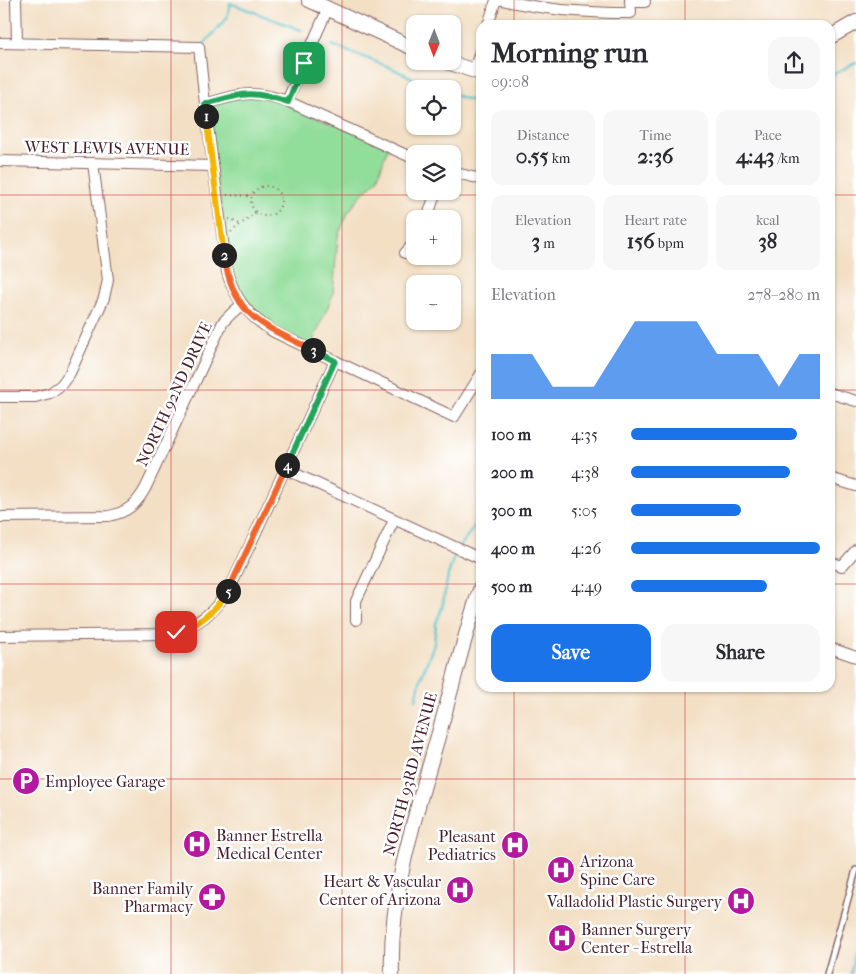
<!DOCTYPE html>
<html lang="en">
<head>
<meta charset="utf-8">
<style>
  :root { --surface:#fff; --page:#f7f7f7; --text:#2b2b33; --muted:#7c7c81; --accent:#1a73e8 }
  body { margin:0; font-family:"IM FELL French Canon",serif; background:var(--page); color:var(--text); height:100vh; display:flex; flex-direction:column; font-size:19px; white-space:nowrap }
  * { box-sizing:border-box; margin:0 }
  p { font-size:16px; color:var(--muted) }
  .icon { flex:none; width:28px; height:28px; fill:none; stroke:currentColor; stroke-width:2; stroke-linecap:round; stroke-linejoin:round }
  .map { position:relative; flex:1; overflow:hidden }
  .details { position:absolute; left:476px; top:20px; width:359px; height:672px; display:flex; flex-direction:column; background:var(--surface); border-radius:15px; box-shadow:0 1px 4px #0004 }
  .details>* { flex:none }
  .needle { width:32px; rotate:181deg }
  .tools { position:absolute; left:406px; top:15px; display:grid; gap:10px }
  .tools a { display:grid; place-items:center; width:55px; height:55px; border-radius:10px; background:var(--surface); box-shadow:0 1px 4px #0004; font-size:25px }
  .pin { position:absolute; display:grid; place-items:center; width:42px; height:42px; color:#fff; margin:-21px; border-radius:10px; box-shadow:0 2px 8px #0006 }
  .km { position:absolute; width:25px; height:25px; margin:-12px; border-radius:50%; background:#222; color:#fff; font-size:14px; line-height:25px; text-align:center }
  .round { display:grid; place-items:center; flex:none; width:52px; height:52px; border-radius:15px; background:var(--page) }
  .headline { display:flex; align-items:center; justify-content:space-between; height:85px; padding:0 15px }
  h1 { font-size:28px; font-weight:700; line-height:38px }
  .figures { display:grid; grid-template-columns:repeat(3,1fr); gap:8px; height:85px; padding:5px 15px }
  .figures div { display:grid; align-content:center; border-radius:12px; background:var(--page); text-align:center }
  .figures b { font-size:21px; font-weight:700 }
  .figures small { font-size:14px; font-weight:400 }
  .figures p { font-size:14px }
  .chart { height:140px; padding:10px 15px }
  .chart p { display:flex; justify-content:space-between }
  .chart svg { width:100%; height:90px; margin-top:5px; fill:var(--accent); opacity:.7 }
  .button { display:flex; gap:10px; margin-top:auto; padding:10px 15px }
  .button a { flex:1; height:58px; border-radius:15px; background:var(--accent); color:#fff; font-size:20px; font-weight:700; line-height:58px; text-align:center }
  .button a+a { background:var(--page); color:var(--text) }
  ul { padding:0 15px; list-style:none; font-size:16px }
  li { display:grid; grid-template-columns:80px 60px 1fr; align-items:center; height:38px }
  li i { height:12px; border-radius:6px; background:var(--accent) }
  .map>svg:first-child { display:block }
  .green { fill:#91dd9a; stroke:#6e7e62 }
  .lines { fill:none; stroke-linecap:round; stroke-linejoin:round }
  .stream { stroke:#55c2ca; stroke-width:2.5 }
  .lane-casing { stroke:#856261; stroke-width:8 }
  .street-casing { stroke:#856261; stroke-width:12 }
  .secondary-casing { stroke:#856261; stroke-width:16 }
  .path { stroke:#856261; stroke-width:2; stroke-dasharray:1 4; stroke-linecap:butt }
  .lane { stroke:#fff; stroke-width:5 }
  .street { stroke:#fff; stroke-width:10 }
  .secondary { stroke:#fff; stroke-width:14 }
  .split-1-casing { stroke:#fff; stroke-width:10 }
  .split-2-casing { stroke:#fff; stroke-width:10 }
  .split-3-casing { stroke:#fff; stroke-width:10 }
  .split-4-casing { stroke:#fff; stroke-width:10 }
  .split-5-casing { stroke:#fff; stroke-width:10 }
  .split-6-casing { stroke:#fff; stroke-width:10 }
  .split-1 { stroke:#22a559; stroke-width:6 }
  .split-2 { stroke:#f5b400; stroke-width:6 }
  .split-3 { stroke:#f0652b; stroke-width:6 }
  .split-4 { stroke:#22a559; stroke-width:6 }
  .split-5 { stroke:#f0652b; stroke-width:6 }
  .split-6 { stroke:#f5b400; stroke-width:6 }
  .grid { fill:none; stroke:#d62828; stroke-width:1; stroke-opacity:0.55 }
  .labels { text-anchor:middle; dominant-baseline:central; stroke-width:5; stroke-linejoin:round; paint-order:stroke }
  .street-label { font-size:16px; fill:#4a1f2b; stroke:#fff }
  .poi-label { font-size:16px; fill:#4a1f2b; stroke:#fff; text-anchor:start }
</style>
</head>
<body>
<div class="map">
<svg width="856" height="974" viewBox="0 0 856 974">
  <rect width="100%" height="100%" fill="#fff"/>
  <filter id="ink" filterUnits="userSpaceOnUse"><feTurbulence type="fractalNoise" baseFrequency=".02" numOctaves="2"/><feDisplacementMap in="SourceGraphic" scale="10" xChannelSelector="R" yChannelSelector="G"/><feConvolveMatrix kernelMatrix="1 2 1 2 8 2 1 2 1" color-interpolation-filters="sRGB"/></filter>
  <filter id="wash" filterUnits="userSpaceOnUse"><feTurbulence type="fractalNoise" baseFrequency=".0096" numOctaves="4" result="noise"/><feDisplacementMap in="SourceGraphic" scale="20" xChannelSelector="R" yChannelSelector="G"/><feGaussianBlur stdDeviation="1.12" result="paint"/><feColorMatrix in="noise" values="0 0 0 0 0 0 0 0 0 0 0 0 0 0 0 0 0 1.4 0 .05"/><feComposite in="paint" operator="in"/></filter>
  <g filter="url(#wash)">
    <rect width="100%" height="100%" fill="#f3dfc4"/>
    <path class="green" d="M259 93 388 147 377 180 360 196 348 213 338 236 333 295 310 348 274 332 235 294 205 104Z"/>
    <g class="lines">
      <g class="stream">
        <path d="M204 44 227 18 230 3 301 30"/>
        <path d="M332 45 389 67 436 89"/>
        <path d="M830 75 856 63"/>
        <path d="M452 94 481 104"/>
        <path d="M461 546C467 534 476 527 481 515"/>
        <path d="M416 699 421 678 434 644 436 623 442 608 448 575 454 557 459 551"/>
        <path d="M851 974 856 938"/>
      </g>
    </g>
  </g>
  <g filter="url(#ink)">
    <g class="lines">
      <g class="lane-casing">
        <path id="lane" d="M827 974 856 870"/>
      </g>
      <g class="street-casing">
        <g id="street">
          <path d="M16 0 17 43"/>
          <path d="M502 0C545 10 586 13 631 13L630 0"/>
          <path d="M630 2H645"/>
          <path d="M488 25 496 0"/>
          <path d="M0 43 199 47 205 104 227 272C235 299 249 317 274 332L454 417 481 374"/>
          <path d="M474 71 481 48"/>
          <path d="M287 101 328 8"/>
          <path d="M205 104C241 94 250 89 287 101L415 159"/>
          <path d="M0 161 213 166"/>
          <path d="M452 172 481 179"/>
          <path d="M427 219 436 191"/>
          <path d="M405 253 415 242"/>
          <path d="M830 393 856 401"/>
          <path d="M0 397H35L50 393 61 385 70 373 104 298 108 280 93 163"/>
          <path d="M285 469 481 559"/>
          <path d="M830 478 856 486"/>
          <path d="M0 517 109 516C128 512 137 504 146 487L223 322 231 314 241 305"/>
          <path d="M830 562 842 566 856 550"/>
          <path d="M356 620V601L394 520"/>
          <path d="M0 636 166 634C199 626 215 613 232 584L335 361"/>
          <path d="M830 648 856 657"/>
        </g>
      </g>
      <g class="secondary-casing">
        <g id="secondary">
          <path d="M309 0 415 49"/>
          <path d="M830 37 856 22"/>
          <path d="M444 61 481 73"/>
          <path d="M392 974C389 891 417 811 439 733 453 685 464 635 481 587"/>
        </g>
      </g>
      <g class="path">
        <circle cx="266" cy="201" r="15"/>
        <path d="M227 195 252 196"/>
        <path d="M229 219 240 224"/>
        <path d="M231 232 256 212"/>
      </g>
      <use href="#lane" class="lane"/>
      <use href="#street" class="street"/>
      <use href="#secondary" class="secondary"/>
    </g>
  </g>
  <g class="lines" filter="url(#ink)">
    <g class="split-1-casing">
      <path id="split-1" d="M206 116 205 104C241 94 250 89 288 102L304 63"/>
    </g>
    <g class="split-2-casing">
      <path id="split-2" d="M206 116 224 255"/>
    </g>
    <g class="split-3-casing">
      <path id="split-3" d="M224 255C233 317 262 325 313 350"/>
    </g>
    <g class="split-4-casing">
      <path id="split-4" d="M287 465 335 361 313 350"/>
    </g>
    <g class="split-5-casing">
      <path id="split-5" d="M228 591 287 465"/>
    </g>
    <g class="split-6-casing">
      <path id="split-6" d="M176 632C199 626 215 611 228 591"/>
    </g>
    <use href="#split-1" class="split-1"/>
    <use href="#split-2" class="split-2"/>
    <use href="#split-3" class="split-3"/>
    <use href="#split-4" class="split-4"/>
    <use href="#split-5" class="split-5"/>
    <use href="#split-6" class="split-6"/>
  </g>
  <path class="grid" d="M171 0V974M342 0V974M514 0V25M685 0V25M0 195H481M830 195H856M0 390H481M830 390H856M0 584H481M830 584H856M514 688V974M685 688V974M0 779H856"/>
  <defs>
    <g id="parking-disc" transform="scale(1.4375)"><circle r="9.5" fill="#b5179e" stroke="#fff"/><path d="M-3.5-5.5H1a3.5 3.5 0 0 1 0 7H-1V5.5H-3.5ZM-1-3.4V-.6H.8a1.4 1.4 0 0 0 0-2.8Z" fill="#fff"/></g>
    <g id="hospital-disc" transform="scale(1.4375)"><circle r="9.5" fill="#b5179e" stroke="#fff"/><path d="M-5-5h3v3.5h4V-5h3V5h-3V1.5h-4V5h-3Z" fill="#fff"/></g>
    <g id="pharmacy-disc" transform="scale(1.4375)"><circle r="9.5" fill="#b5179e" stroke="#fff"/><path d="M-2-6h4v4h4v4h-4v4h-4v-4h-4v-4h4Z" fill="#fff"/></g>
  </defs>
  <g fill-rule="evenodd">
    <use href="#parking-disc" x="26" y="781"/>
    <use href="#hospital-disc" x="197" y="844"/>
    <use href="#hospital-disc" x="515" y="845"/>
    <use href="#hospital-disc" x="561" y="870"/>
    <use href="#hospital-disc" x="460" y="890"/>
    <use href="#pharmacy-disc" x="212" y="897"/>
    <use href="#hospital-disc" x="741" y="901"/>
    <use href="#hospital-disc" x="562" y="938"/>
  </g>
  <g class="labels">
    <g class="street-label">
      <text transform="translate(107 148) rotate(1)">WEST LEWIS AVENUE</text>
      <text transform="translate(174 394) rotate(-65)">NORTH 92ND DRIVE</text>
      <text transform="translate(410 774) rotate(-75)">NORTH 93RD AVENUE</text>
    </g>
    <g class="poi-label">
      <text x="45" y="781">Employee Garage</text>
      <text x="216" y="835">Banner Estrella<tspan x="216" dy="18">Medical Center</tspan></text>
      <text x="496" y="836" text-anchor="end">Pleasant<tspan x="496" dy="18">Pediatrics</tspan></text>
      <text x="580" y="861">Arizona<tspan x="580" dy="18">Spine Care</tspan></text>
      <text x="441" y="881" text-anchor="end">Heart &amp; Vascular<tspan x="441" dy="18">Center of Arizona</tspan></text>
      <text x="193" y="888" text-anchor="end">Banner Family<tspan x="193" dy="18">Pharmacy</tspan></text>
      <text x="722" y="901" text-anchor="end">Valladolid Plastic Surgery</text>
      <text x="581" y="929">Banner Surgery<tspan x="581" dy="18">Center - Estrella</tspan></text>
    </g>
  </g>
</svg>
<div class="tools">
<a><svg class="needle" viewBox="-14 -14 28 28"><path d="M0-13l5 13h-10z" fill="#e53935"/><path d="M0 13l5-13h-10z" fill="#7c7c81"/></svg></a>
<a><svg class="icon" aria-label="locate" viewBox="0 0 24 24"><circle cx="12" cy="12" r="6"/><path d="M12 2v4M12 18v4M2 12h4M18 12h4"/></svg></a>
<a><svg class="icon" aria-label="layers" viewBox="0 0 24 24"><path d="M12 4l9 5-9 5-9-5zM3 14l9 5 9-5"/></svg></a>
<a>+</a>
<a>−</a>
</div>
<div class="pin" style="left:304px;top:63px;background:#1e9e55"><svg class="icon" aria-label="arrive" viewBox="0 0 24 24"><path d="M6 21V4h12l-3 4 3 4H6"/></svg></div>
<div class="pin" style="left:176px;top:632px;background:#d93025"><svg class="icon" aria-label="check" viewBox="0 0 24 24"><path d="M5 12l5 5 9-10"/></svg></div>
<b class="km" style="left:206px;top:116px">1</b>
<b class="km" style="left:224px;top:255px">2</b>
<b class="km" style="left:313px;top:350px">3</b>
<b class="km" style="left:287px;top:465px">4</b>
<b class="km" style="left:228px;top:591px">5</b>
<section class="details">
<div class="headline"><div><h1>Morning run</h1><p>09:08</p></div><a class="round"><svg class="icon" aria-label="share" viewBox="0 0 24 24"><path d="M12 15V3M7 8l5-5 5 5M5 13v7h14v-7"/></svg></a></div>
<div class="figures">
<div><p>Distance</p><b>0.55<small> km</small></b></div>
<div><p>Time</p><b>2:36</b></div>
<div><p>Pace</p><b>4:43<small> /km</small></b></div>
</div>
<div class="figures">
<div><p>Elevation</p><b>3<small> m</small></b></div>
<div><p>Heart rate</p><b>156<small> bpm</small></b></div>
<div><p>kcal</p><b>38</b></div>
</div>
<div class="chart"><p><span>Elevation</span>278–280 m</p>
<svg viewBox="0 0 160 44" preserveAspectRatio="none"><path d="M0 44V22L10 22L20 22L30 38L40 38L50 38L60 22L70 6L80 6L90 6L100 6L110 22L120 22L130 22L140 38L150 22L160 22V44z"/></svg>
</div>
<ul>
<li><b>100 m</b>4:35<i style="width:88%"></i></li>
<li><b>200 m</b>4:38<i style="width:84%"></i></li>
<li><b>300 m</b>5:05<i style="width:58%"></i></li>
<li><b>400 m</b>4:26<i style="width:100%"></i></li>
<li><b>500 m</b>4:49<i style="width:72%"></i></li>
</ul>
<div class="button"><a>Save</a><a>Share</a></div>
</section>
</div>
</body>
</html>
